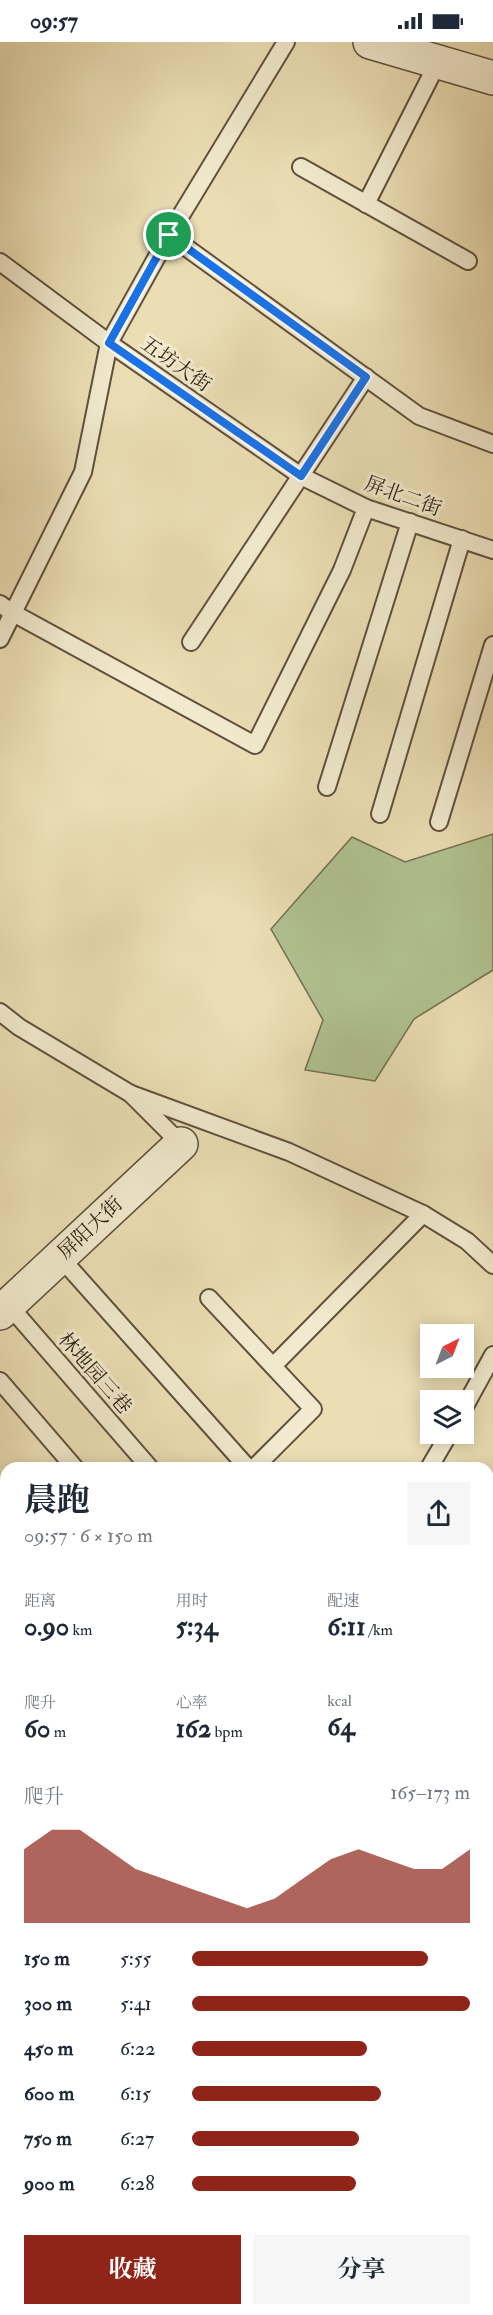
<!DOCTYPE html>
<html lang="zh">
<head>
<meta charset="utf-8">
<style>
  :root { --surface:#fff; --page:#f6f6f7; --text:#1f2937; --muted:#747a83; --accent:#8f2418 }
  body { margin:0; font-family:"IM FELL Double Pica","Noto Serif SC",serif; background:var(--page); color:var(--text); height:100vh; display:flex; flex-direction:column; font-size:22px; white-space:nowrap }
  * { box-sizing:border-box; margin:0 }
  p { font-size:20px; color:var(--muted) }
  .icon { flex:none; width:33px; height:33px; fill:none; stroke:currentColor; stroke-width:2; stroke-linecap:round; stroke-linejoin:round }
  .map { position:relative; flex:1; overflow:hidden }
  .sheet { position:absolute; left:0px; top:1420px; width:494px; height:854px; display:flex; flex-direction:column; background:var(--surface); border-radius:18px 18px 0 0; box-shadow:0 3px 15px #0003 }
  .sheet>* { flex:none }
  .needle { width:39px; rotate:42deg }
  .fabs { position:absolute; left:420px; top:1282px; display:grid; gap:12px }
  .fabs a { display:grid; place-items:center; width:54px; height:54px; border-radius:0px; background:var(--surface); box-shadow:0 3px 15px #0003; font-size:30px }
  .pin { position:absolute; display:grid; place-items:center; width:51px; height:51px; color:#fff; margin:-26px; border:3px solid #fff; border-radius:50%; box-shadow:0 2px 6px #0007 }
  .round { display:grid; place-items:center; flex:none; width:63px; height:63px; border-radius:0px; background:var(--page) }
  .head { display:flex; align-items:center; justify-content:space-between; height:102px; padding:0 24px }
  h1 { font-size:33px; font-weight:700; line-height:45px }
  .stats { display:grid; grid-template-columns:repeat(3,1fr); gap:9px; height:102px; padding:6px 24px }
  .stats div { display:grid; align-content:center }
  .stats b { font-size:26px; font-weight:700 }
  .stats small { font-size:16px; font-weight:400 }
  .stats p { font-size:16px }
  .chart { height:168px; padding:12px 24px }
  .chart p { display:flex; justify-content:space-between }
  .chart svg { width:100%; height:108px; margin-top:6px; fill:var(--accent); opacity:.7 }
  .primary-button { display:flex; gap:12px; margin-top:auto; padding:12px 24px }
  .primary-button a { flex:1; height:69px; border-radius:0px; background:var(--accent); color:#fff; font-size:24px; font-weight:700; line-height:69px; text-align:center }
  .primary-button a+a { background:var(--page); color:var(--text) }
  ul { padding:0 24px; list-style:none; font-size:20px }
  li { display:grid; grid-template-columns:96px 72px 1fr; align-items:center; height:45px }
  li i { height:15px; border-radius:8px; background:var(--accent) }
  .status { display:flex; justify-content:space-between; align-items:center; height:42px; padding:0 30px; background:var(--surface); direction:ltr }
  .status svg { height:16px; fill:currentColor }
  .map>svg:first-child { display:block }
  .green { fill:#b1c291; stroke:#707253; stroke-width:1.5 }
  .building { fill:#e39c86; stroke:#302115; stroke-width:1.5 }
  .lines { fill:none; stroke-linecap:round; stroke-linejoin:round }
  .service-casing { stroke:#5f503d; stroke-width:20 }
  .minor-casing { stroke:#5f503d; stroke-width:36 }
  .service { stroke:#f2eace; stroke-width:16 }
  .minor { stroke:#f2eace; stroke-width:33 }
  .route-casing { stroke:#fff; stroke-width:12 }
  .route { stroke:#1a73e8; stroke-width:8 }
  .labels { text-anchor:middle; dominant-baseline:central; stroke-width:6; stroke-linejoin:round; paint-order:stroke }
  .street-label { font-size:20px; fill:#302115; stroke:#f2eace }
</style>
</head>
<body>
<div class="status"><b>09:57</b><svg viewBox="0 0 49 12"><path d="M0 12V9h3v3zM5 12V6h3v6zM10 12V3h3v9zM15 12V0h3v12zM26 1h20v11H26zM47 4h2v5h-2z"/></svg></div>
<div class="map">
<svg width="493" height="2273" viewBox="0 0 493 2273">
  <rect width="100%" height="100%" fill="#ebdeb4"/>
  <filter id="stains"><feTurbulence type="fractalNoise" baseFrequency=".00333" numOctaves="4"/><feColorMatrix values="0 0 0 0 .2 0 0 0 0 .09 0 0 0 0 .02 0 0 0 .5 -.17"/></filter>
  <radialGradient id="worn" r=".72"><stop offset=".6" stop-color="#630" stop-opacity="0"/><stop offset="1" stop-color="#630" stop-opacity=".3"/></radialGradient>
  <g class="green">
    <path d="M493 792V928L414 977 375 1039 305 1028 323 978 271 887 352 795 405 820Z"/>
    <path d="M488 2253 493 2261V2273L299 2272 302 2268H488Z"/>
  </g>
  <g class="building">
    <path d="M493 1724V1767H488V1725Z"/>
    <rect x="0" y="1907" width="6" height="112"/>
    <rect x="488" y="2029" width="5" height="24"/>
  </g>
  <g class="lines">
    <g class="service-casing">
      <g id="service">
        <path d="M301 125 468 219"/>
        <path d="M366 162 438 20"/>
        <path d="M169 193 419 374 493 402"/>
        <path d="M0 220 109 301 301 434 366 466 493 508"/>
        <path d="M0 562 13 571 255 703 342 528 366 466"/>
        <path d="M0 597 83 430 109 301 169 193 286 0"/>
        <path d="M191 600 366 335"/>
        <path d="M327 745 410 480"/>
        <path d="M380 772 462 497"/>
        <path d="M439 780 493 603"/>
        <path d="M0 970 19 985 131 1052 181 1102"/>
        <path d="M131 1052 289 1110 423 1172 467 1199 493 1223"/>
        <path d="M60 1215 248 1426"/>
        <path d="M209 1256 313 1367 254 1426"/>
        <path d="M6 1260 150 1426"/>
        <path d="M273 1324 423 1172"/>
        <path d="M0 1339 75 1426"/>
        <path d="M464 1366 493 1313"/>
        <path d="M429 1426 449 1392"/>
        <path d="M0 1449 6 1456"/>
        <path d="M488 1567 493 1564"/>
        <path d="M0 1657 6 1652"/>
        <path d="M0 1770 6 1765"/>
        <path d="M488 1788H493"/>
        <path d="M0 1869H6"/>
        <path d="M488 2001H493"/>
      </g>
    </g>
    <g class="minor-casing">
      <g id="minor">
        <path d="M370 0 493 36"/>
        <path d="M0 1271 181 1102"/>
        <path d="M0 1558 6 1565"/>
        <path d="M147 2268V2273"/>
      </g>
    </g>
    <use href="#service" class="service"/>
    <use href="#minor" class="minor"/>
  </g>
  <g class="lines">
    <g class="route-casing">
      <path id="route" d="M169 193 366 335 301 434 109 301Z"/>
    </g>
    <use href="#route" class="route"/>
  </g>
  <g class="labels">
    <g class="street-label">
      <text transform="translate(176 322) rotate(35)">五坊大街</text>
      <text transform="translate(403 454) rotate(20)">屏北二街</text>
      <text transform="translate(90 1186) rotate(-43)">屏阳大街</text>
      <text transform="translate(95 1331) rotate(49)">林地园三巷</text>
    </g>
  </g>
  <rect width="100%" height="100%" filter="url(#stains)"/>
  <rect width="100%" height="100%" fill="url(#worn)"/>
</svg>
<div class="fabs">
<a><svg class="needle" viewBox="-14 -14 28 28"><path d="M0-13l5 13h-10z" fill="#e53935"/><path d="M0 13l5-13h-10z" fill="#747a83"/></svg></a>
<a><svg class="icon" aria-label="layers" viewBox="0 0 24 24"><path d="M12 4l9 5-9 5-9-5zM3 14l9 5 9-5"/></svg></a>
</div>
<div class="pin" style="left:169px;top:193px;background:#1e9e55"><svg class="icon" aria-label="arrive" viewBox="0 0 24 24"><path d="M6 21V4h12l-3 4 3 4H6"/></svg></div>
<section class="sheet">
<div class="head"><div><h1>晨跑</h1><p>09:57 · 6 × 150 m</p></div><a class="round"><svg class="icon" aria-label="share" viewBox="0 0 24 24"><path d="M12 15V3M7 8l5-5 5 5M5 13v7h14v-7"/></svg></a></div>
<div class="stats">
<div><p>距离</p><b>0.90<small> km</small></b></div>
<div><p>用时</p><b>5:34</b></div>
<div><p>配速</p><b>6:11<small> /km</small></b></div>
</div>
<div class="stats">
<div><p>爬升</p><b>60<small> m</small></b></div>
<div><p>心率</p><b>162<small> bpm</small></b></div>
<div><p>kcal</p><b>64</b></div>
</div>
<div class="chart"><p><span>爬升</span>165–173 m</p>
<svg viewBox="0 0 160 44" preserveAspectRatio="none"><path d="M0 44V14L10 6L20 6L30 14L40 22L50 26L60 30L70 34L80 38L90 34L100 26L110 18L120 14L130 18L140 22L150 22L160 14V44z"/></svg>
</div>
<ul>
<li><b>150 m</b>5:55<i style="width:85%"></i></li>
<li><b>300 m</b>5:41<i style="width:100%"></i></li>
<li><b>450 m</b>6:22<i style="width:63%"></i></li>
<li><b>600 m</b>6:15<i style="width:68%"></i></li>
<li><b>750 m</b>6:27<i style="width:60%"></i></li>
<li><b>900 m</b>6:28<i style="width:59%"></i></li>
</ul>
<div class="primary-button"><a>收藏</a><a>分享</a></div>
</section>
</div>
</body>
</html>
